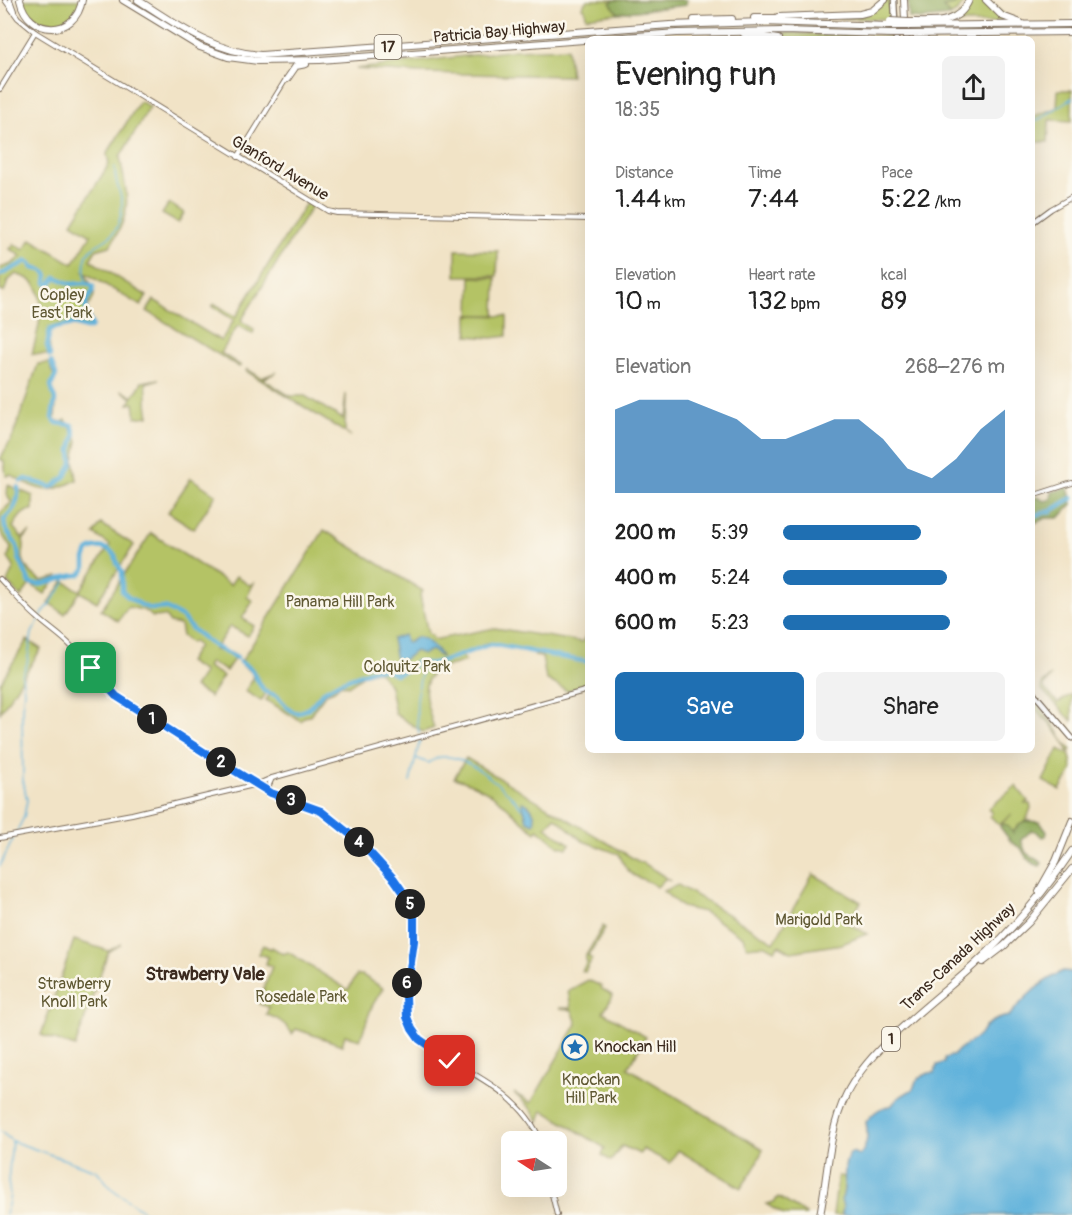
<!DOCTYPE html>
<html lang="en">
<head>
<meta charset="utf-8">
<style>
  :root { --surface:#fff; --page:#f2f2f2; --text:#222; --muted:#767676; --accent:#1f6fb2 }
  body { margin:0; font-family:Pangolin,sans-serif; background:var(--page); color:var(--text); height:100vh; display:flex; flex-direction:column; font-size:22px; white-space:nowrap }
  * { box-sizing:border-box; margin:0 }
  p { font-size:20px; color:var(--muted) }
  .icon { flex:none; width:33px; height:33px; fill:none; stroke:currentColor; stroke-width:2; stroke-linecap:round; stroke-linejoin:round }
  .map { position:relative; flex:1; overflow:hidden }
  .drawer { position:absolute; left:585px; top:36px; width:450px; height:717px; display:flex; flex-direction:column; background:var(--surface); border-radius:9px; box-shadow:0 6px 24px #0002 }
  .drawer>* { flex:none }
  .needle { width:39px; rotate:282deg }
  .buttons { position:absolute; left:501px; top:1131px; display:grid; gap:12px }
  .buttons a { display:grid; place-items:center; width:66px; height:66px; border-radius:9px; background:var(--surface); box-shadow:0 6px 24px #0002; font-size:30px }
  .pin { position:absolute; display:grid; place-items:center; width:51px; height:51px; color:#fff; margin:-26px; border-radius:12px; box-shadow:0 3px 9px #0006 }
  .km { position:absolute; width:30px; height:30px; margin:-15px; border-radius:50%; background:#222; color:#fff; font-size:16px; line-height:30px; text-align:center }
  .round { display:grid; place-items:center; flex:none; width:63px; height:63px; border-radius:9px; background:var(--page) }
  .overview { display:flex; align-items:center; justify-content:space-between; height:102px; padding:0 30px }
  h1 { font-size:33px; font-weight:600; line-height:45px }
  .stats { display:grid; grid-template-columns:repeat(3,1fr); gap:9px; height:102px; padding:6px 30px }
  .stats div { display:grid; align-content:center }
  .stats b { font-size:26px; font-weight:600 }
  .stats small { font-size:16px; font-weight:400 }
  .stats p { font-size:16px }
  .chart { height:168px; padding:12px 30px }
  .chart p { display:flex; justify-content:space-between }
  .chart svg { width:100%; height:108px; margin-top:6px; fill:var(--accent); opacity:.7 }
  .action { display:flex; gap:12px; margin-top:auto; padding:12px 30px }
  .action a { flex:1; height:69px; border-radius:9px; background:var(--accent); color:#fff; font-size:24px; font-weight:600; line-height:69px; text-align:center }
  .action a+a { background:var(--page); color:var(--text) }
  ul { padding:0 30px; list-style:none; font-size:20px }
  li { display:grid; grid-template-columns:96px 72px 1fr; align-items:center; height:45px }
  li i { height:15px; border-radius:8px; background:var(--accent) }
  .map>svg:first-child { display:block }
  .green { fill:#b4c365; stroke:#787642; stroke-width:1.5 }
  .forest { fill:#8fa95a; stroke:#656a3c; stroke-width:1.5 }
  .water { fill:#60b2db; stroke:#4e6e7c; stroke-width:1.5 }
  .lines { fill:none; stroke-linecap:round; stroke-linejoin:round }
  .stream { stroke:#60b2db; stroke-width:1.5 }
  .river { stroke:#60b2db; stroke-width:4.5 }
  .secondary-casing { stroke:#7b6b59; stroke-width:6 }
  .primary-casing { stroke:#7b6b59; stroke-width:7 }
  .motorway-casing { stroke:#7b6b59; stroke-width:8 }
  .secondary { stroke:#fff; stroke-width:4 }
  .primary { stroke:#fff; stroke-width:4.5 }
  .motorway { stroke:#fff; stroke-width:6 }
  .motorway-bridge-casing { stroke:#7b6b59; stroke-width:8; stroke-linecap:butt }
  .motorway-bridge { stroke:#fff; stroke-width:6 }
  .route-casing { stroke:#fff; stroke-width:12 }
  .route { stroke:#1a73e8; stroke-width:8 }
  .labels { text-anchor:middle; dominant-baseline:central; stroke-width:5; stroke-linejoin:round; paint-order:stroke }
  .shield { fill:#fbf7ec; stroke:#75685c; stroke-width:1.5 }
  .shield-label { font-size:15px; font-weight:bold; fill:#3b2a1e }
  .street-label { font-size:16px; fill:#3b2a1e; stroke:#fbf7ec }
  .park-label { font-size:16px; fill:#5f5833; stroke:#fbf7ec }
  .poi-label { font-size:16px; fill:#3b2a1e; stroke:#fbf7ec; text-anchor:start }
  .neighbourhood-label { font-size:18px; font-weight:bold; fill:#3b2a1e; stroke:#fbf7ec }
</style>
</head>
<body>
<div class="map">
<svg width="1072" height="1215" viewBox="0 0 1072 1215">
  <rect width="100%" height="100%" fill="#fbf7ec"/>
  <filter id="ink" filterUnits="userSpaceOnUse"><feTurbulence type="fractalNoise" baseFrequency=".0167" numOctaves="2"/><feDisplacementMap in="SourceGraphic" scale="12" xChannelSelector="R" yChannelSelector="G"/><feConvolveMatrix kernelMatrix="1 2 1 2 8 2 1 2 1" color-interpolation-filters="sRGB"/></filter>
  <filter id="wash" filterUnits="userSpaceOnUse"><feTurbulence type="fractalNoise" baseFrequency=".008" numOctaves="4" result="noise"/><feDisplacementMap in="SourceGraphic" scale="24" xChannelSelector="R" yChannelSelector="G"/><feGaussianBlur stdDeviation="1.35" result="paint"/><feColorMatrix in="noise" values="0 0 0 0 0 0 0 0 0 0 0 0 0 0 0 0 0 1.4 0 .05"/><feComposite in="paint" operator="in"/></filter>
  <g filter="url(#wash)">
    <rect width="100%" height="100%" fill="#f1e3c6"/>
    <g class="green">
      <path d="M22 0H81C75 21 53 34 34 20 28 16 25 6 22 0Z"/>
      <path d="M587 0H686L675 6 586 17 585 9 582 7Z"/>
      <path d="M887 0H891V19L838 18 861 16Z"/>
      <path d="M958 0H966L958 11 950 16 943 7 945 5H954Z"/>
      <path d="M972 0H985L1015 23H944C958 20 966 13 972 0Z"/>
      <path d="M786 33 883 37H893V39H846L843 37 833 39 830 37 827 39 817 37 818 39H791L759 34Z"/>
      <path d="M567 48 571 76 418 73 356 69 516 50Z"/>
      <path d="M1058 90H1072V121L1049 120 1048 142H1034V149H1032V121H1034V116L1057 108Z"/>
      <path d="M140 101 150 107 120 157C127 198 134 208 110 246L96 250 90 260 147 296 141 306 84 272C92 287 101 292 86 309L91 324 87 328C60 321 43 321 51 355L32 354C37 335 50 293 30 280 26 277 20 276 16 274L8 281 4 292 0 291V268L12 264 21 256 10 249 14 244 24 250 31 239 73 264 91 235 72 223 109 164 107 154Z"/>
      <path d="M169 203 184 213 178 223 162 214Z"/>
      <path d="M306 203 312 206 241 321 254 329 253 334 238 325 221 353 241 366 239 367 147 311 154 300 221 341 234 320 212 306 215 304 236 317Z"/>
      <path d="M456 250 498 251 497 276H456Z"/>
      <path d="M471 277 496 278 495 315H470Z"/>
      <path d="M468 315 507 316V336L492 338 468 336Z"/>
      <path d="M38 364 50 363 51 370 55 377 50 386 56 403 55 420 62 422 66 420 78 441 74 460 77 480C45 496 41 491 11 475L6 476 4 461 0 459 13 436Z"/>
      <path d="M247 369 261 378 277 372 263 379 290 396H305L343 419 346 394 345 432 351 436 246 371Z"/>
      <path d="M159 379 146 383C148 397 146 404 149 416L136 418 134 403 129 404 132 398 121 390 133 397 142 382Z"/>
      <path d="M191 478 216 495 194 529 168 512Z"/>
      <path d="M8 485 33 496V510C23 510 18 519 13 527L22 538 30 532 23 540C26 549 22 551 23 559 25 569 34 576 42 581L57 577 45 594 30 584 21 597 7 582 14 567 8 558 11 548 0 531V513L12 502C6 498 7 492 8 485Z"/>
      <path d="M101 524 134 545 97 602 80 592 65 614 49 603 64 581 80 591 110 545 94 534Z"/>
      <path d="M324 530 423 591 420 595 428 634 432 636 433 640 495 628 582 642 588 632V685L567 691 546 679 542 657 535 656 534 652 487 643 462 655 465 661C456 665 445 666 437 670 416 682 429 711 434 728L423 732 395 714 390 686 378 670 365 674 348 686 341 684 334 690 326 693 309 716 304 717 301 721 266 700 270 694 266 693 261 701 245 691 253 679 252 672 244 667 241 662Z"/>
      <path d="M151 533 230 585 236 576 249 585 254 583 247 597 253 601 242 618 254 626 248 636 230 626 214 650 231 653 236 656 226 671 210 662 207 667 223 676 210 697 194 687 204 672 188 662 198 646 193 641 191 643 182 636 180 625 170 623 165 616 153 617 143 610 128 607 118 621 101 610Z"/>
      <path d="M27 640 41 649 0 713V683Z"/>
      <path d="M1051 676 1043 687 1058 703 1072 694V721L1041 689 1042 684Z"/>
      <path d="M1032 699C1048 717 1072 743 1072 770 1070 776 1063 784 1060 790L1043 781 1059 749 1068 754 1071 749C1059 738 1056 729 1045 718L1044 719 1032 704Z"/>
      <path d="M466 758 641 863 642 862 671 881 666 878 657 887C650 881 643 880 635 876 625 871 623 862 619 854L583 841 555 817 546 827 570 844 567 848 559 846 538 829 536 832C525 824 516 815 506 806 492 793 472 783 454 778Z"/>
      <path d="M1016 786 1028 801 1025 803 1030 804 1031 808 1026 821 1019 824 1013 833 1007 825 1001 824 1012 814 999 825 990 816 992 813 988 809Z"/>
      <path d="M813 874 861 902 848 923 867 934 842 944 791 952 779 945 775 950 766 945 747 947 743 937 704 912 682 907 663 891 678 885 774 942Z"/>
      <path d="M603 926 605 928 588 956 592 959 585 972 582 971 587 962 585 957Z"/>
      <path d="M74 940 109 951 121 944 108 952 75 1047 41 1035Z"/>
      <path d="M263 945 271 949 272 947 283 954 288 952 348 990 357 975H362L383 988 372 1006 360 1040 345 1035 342 1045 296 1029 292 1034C288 1025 275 1016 266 1015L269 1007 259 1004 272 966 266 964 268 957 258 954Z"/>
      <path d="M588 980 601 986V988L613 996 603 1012 646 1037 628 1068 763 1149 754 1169 741 1188 678 1150 670 1163 643 1149 640 1154 622 1146 611 1161 602 1155 605 1148 543 1110 539 1121 530 1108 514 1093 531 1103 577 1024 572 1010 559 1008H571L568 991Z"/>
      <path d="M838 1176 845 1177 842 1215H833Z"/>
      <path d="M778 1197 806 1214V1215H784L766 1204 774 1202Z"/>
    </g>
    <g class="forest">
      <path d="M614 0H686V5L618 13 610 3Z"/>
      <path d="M908 0H958L954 5 943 7 950 16 923 19 909 18Z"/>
      <path d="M1068 487 1072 504 1059 518H1046L1032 524V499L1037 497 1045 501 1051 499 1052 492Z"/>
      <path d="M1026 821 1040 822 1047 832 1046 836 1042 837 1037 832 1032 830 1021 840 1026 853 1042 863 1040 866 1034 864 1026 857 1021 848 1012 843 1000 827 1002 824 1007 825 1013 833 1019 824Z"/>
    </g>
    <g class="water">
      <path d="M404 635 406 642 408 643 417 637C425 637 439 650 441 657L431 650 423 654 415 651 405 659 396 660 392 639Z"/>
      <path d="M522 802C531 804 537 815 534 824L527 821Z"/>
      <path d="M1063 971 1072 972V1215H842L843 1206 841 1200C849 1186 839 1163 852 1152L860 1155C868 1146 868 1133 866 1122 873 1113 879 1107 891 1106L898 1098 913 1089 916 1081 921 1077 929 1073H935L937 1065 944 1063 945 1058 954 1055C960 1046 969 1044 977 1037 981 1034 983 1030 986 1026 991 1021 1003 1017 1009 1016 1026 996 1039 983 1063 971Z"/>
    </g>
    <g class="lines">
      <g class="stream">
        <path d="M1032 124 1072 98"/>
        <path d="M86 283C78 233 107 255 119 222 128 196 114 190 115 167"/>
        <path d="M419 734C414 710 417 687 424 663"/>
        <path d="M416 758 428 763C432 761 436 758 441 757 466 753 507 790 522 808"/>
        <path d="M410 782 420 740"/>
        <path d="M16 833 24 817 27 800 23 781 22 708 24 691 22 675 27 664 32 633 43 613 65 583 67 575"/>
        <path d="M0 866 14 837"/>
        <path d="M0 1131 12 1141 97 1171 112 1189 149 1215"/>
        <path d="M6 1215 10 1195 8 1181 12 1142"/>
      </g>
      <g class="river">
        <path d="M0 275 27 261 31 264 33 268 42 270 47 274 46 283 49 285 56 277 71 284 86 283 93 286V291C82 304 85 312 92 325L91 328H86L73 324 50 329 47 346 50 356"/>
        <path d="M51 362 56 375 51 386 55 400 52 418 57 423 72 425 75 434 71 450 72 463 66 476 54 486"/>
        <path d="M21 481 26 479 51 487"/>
        <path d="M18 487C19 502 15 509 4 519L5 528 17 546 19 558 30 583C47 589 62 574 80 575L85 569V559L88 551C97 545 108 547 115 555L117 563 122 572V591L128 597 143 606 151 609 165 608 182 617 192 629 215 647 237 658"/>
        <path d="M1032 516 1051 511 1072 498"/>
        <path d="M240 662 251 669 264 691 277 696 287 707 294 712 298 713 309 708 324 691 340 682 375 669H386L396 674 407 670 417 662 429 664 444 661 491 644 588 662"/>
      </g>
    </g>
  </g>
  <g filter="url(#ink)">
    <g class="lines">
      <g class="secondary-casing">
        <g id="secondary">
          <path d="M5 0 18 18 35 32 328 211 337 213 588 219"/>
          <path d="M10 0 14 11"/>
          <path d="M0 89 35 32"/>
          <path d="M238 157 286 79"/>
          <path d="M1032 223 1051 209 1072 197"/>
          <path d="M1032 496 1072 483"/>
          <path d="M0 579C12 592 24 606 38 618 49 628 62 636 72 647 87 663 100 685 118 697 167 730 218 760 268 791 282 800 300 800 315 808 342 820 375 857 395 880 444 938 372 1006 429 1048 470 1073 523 1094 541 1142"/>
          <path d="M271 792 268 787 272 778"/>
          <path d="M0 838 132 814 258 784 272 778 588 690"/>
          <path d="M550 1186 557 1215"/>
        </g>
      </g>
      <g class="primary-casing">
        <g id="primary">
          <path d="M894 0 896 39"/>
          <path d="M1032 691 1072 738"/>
        </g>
      </g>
      <g class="motorway-casing">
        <g id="motorway">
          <path d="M20 0C28 37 76 38 82 0"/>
          <path d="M123 0 200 47 228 57 258 61 320 60 677 33 783 31 891 34"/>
          <path d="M138 0C177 25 213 52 261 55L670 25 762 22 890 26"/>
          <path d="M904 0 906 39"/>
          <path d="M986 0 1002 16 1021 23"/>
          <path d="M778 17 860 14 872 11 885 0"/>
          <path d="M754 18H780"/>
          <path d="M694 20 732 19"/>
          <path d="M908 22C932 22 958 26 969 0"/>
          <path d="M908 26 1072 24"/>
          <path d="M744 34 778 39"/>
          <path d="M909 34 1072 32"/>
          <path d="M287 79 296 66 306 64"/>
          <path d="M1039 891 1056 861 1072 821"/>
          <path d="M983 962 1004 946 1029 922 1072 869"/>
          <path d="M820 1215C828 1175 828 1132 846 1095 869 1047 934 1002 974 965 1011 931 1044 893 1072 851"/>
        </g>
      </g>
      <use href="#secondary" class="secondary"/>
      <use href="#primary" class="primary"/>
      <use href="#motorway" class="motorway"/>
      <g class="motorway-bridge-casing">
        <g id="motorway-bridge">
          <path d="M890 21 908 22"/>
          <path d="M890 26H908"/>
          <path d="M891 34H909"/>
        </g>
      </g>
      <use href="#motorway-bridge" class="motorway-bridge"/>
    </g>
  </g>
  <g class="lines" filter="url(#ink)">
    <g class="route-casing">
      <path id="route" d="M91 668 116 696 207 754 271 793 321 811 361 843 394 879 408 899 414 918V941L406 997 407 1017 412 1029 419 1039 450 1061"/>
    </g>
    <use href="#route" class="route"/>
  </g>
  <defs>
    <g id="sight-ring" transform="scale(1.35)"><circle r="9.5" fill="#fbf7ec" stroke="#1f6fb2" stroke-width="1.5"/><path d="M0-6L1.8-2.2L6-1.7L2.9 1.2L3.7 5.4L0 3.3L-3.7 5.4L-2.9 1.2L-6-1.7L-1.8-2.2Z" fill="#1f6fb2"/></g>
  </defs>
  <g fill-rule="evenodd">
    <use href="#sight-ring" x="575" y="1047"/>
  </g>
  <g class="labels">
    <g class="shield">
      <rect x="374.5" y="35" width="27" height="24" rx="4.5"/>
      <rect x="882" y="1027" width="18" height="24" rx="4.5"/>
    </g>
    <g class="shield-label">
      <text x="388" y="47">17</text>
      <text x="891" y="1039">1</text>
    </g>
    <g class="street-label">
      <text transform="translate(499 32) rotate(-5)">Patricia Bay Highway</text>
      <text transform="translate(280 168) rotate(31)">Glanford Avenue</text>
      <text transform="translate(958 957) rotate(-43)">Trans-Canada Highway</text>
    </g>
    <g class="park-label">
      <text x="62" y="295">Copley<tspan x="62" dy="18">East Park</tspan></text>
      <text x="340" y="602">Panama Hill Park</text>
      <text x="407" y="667">Colquitz Park</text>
      <text x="819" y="920">Marigold Park</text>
      <text x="74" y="984">Strawberry<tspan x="74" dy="18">Knoll Park</tspan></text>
      <text x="301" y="997">Rosedale Park</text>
      <text x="591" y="1080">Knockan<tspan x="591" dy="18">Hill Park</tspan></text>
    </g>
    <g class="poi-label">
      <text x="594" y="1047">Knockan Hill</text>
    </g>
    <g class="neighbourhood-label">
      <text x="205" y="974">Strawberry Vale</text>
    </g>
  </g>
</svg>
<div class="buttons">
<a><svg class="needle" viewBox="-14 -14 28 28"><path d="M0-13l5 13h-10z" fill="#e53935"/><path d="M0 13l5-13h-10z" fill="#767676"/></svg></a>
</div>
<div class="pin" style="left:91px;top:668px;background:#1e9e55"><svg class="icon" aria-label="arrive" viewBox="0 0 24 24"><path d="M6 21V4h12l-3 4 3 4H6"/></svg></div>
<div class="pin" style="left:450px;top:1061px;background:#d93025"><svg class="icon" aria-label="check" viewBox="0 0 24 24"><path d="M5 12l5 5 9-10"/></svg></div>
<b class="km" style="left:152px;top:719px">1</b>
<b class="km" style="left:221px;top:762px">2</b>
<b class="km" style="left:291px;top:800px">3</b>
<b class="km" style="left:359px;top:842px">4</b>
<b class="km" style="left:410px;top:904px">5</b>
<b class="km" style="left:407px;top:983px">6</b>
<section class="drawer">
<div class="overview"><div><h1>Evening run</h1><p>18:35</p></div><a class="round"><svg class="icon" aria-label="share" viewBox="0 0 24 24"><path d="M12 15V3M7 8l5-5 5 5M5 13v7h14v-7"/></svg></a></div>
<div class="stats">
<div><p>Distance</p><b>1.44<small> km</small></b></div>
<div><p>Time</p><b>7:44</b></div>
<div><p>Pace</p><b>5:22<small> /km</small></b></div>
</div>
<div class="stats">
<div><p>Elevation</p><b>10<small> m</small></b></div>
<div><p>Heart rate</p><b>132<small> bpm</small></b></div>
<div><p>kcal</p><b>89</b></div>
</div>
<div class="chart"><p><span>Elevation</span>268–276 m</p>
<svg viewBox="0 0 160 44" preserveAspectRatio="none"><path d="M0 44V10L10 6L20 6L30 6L40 10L50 14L60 22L70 22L80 18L90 14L100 14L110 22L120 34L130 38L140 30L150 18L160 10V44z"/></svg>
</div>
<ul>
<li><b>200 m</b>5:39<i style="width:62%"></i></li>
<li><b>400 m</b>5:24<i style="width:74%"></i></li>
<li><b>600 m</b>5:23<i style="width:75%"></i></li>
</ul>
<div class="action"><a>Save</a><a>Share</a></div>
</section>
</div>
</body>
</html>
